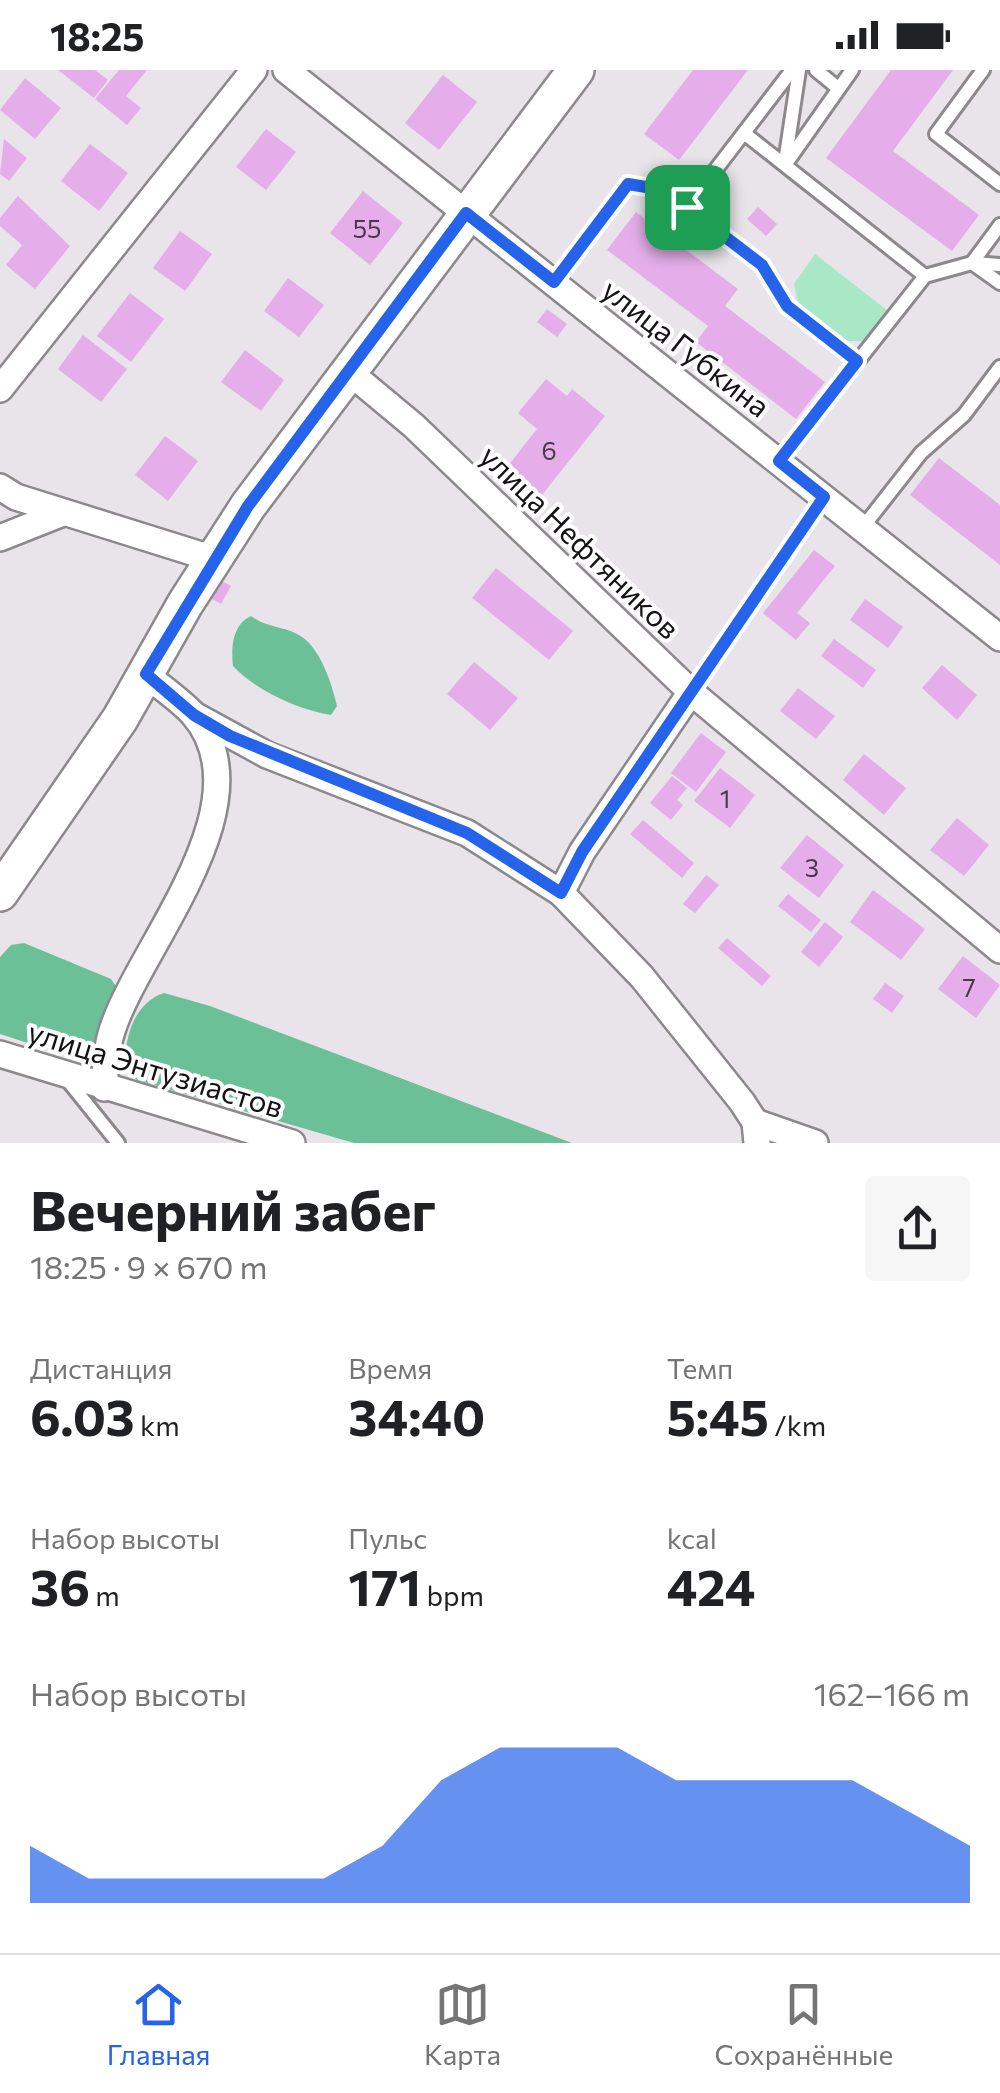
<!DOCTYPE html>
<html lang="ru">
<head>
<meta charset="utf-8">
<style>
  :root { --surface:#fff; --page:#f6f6f6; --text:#202124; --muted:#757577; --line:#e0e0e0; --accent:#2563eb }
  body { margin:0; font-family:Commissioner,sans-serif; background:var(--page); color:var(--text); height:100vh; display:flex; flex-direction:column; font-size:38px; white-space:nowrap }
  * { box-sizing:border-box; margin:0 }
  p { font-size:32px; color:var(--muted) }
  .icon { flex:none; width:55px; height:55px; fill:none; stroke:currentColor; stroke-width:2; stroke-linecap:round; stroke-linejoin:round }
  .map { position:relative; height:1073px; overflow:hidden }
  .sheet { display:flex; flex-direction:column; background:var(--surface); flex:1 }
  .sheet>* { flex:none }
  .pin { position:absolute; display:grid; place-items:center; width:85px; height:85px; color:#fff; margin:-42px; border-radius:20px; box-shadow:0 5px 15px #0006 }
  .round { display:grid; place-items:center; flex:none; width:105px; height:105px; border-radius:10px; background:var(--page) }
  .head { display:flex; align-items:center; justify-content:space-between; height:170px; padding:0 30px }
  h1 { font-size:55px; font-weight:700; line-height:75px }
  .metrics { display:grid; grid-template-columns:repeat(3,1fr); gap:15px; height:170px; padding:10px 30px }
  .metrics div { display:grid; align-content:center }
  .metrics b { font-size:50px; font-weight:700 }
  .metrics small { font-size:28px; font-weight:400 }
  .metrics p { font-size:28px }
  .chart { height:280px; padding:20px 30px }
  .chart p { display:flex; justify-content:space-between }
  .chart svg { width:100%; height:180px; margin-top:10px; fill:var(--accent); opacity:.7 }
  .status { display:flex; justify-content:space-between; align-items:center; height:70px; padding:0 50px; background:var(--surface); direction:ltr }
  .status svg { height:28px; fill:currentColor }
  .tabs { display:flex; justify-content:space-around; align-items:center; height:140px; border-top:2px solid var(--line); background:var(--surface); font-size:28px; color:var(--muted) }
  .tabs a { display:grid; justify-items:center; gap:5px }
  .tabs .selected { color:var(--accent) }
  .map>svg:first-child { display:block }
  .green { fill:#a8e8c7 }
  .forest { fill:#6cc098 }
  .building { fill:#e5aeeb }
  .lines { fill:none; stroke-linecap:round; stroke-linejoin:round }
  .lane-casing { stroke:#8c888c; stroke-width:18 }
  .street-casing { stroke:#8c888c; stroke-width:30 }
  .secondary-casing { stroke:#8c888c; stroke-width:40 }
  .lane { stroke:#fff; stroke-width:12 }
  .street { stroke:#fff; stroke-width:25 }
  .secondary { stroke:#fff; stroke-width:35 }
  .route-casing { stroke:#fff; stroke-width:20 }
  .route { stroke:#2563eb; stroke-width:12 }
  .labels { text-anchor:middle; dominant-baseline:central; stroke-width:8; stroke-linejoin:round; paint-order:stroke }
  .number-label { font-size:25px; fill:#48394a }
  .street-label { font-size:30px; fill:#141214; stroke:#fff }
</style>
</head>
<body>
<div class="status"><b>18:25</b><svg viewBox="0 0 49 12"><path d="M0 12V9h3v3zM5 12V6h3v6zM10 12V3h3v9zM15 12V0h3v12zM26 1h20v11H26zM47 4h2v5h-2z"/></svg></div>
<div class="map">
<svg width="1000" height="1073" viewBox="0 0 1000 1073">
  <rect width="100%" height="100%" fill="#e8e4e9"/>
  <path class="green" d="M815 184 888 241 865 271H840L799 238 794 214Z"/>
  <g class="forest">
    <path d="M251 546C267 558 282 556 297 564 320 575 332 614 337 636L331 645C299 640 255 620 233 596 231 578 232 555 251 546Z"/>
    <path d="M24 873 111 909 120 922 100 988 92 994 0 964V887L11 875Z"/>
    <path d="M164 923 210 936 572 1073H354L137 1010 126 1000C123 971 133 933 164 923Z"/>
  </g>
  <g class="building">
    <path d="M58 0H95L108 10 94 28Z"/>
    <path d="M119 0H147L126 26 141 38 127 55 95 29Z"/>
    <path d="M693 0H748L679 90 644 64Z"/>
    <path d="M891 0H953L893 81 979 145 952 181 826 88Z"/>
    <path d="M443 5 477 32 439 80 405 53Z"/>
    <path d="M25 8 61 38 35 69 0 40Z"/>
    <path d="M266 59 296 82 266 120 236 97Z"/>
    <path d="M4 69 27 88 9 111 0 104Z"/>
    <path d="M90 74 128 103 99 141 61 111Z"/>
    <path d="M363 121 403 153 370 195 330 163Z"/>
    <path d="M18 126 70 176 35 219 6 195 22 175 0 156V148Z"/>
    <path d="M758 137 777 154 766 166 747 149Z"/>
    <path d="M636 142 738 219 725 236 825 312 796 349 696 272 708 256 607 180Z"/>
    <path d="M180 161 212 184 185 221 153 198Z"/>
    <path d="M288 208 324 235 299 267 264 241Z"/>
    <path d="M130 223 164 249 131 292 97 266Z"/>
    <path d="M547 239 567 254 557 267 537 252Z"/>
    <path d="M83 265 127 299 101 332 58 299Z"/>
    <path d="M245 280 284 310 261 341 221 312Z"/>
    <path d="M546 309 567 326 572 319 605 346 538 430 503 402 537 359 518 343Z"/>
    <path d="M165 366 198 391 168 431 135 405Z"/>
    <path d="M939 388 1000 435V495L910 425Z"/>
    <path d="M814 480 835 496 797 543 810 553 796 570 763 543Z"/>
    <path d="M496 498 573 561 549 590 472 528Z"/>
    <path d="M220 510 231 516 221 534 210 528Z"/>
    <path d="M865 529 903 557 888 578 850 550Z"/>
    <path d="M834 569 876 600 863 618 821 586Z"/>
    <path d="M474 592 518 628 490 660 447 624Z"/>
    <path d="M942 595 977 625 957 650 922 618Z"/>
    <path d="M798 618 835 646 816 669 780 641Z"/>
    <path d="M701 663 726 682 696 722 671 703Z"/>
    <path d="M864 684 906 718 884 745 843 710Z"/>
    <path d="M720 698 755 725 730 758 694 731Z"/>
    <path d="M672 706 687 718 677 730 683 735 671 750 650 733Z"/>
    <path d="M957 748 989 775 964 806 930 780Z"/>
    <path d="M643 750 694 793 682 808 630 764Z"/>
    <path d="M807 765 844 795 819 828 780 798Z"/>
    <path d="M706 805 719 815 695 843 683 834Z"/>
    <path d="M873 820 925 859 901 890 850 852Z"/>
    <path d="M788 824 821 850 811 862 778 836Z"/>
    <path d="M825 852 843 867 819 897 801 882Z"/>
    <path d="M727 868 771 906 762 916 718 878Z"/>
    <path d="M963 886 1000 915 976 948 938 919Z"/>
    <path d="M885 913 904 926 892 943 873 929Z"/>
  </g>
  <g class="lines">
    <g class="lane-casing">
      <g id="lane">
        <path d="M816 0 838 18"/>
        <path d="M983 0 936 64 1000 114"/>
        <path d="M744 63 925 206"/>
        <path d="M785 92 799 0"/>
        <path d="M785 95 852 0"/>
        <path d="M687 137 792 0"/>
        <path d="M972 193 1000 155"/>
        <path d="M974 193 1000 195"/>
        <path d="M553 212 628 114 664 120 762 195 787 236 857 291"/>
        <path d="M779 391 925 206 972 193 1000 213"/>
        <path d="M863 457 921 383 964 345 1000 297"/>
        <path d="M691 622 824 427"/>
        <path d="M65 1007 118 1073"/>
      </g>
    </g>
    <g class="street-casing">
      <g id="street">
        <path d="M286 0 1000 568"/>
        <path d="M348 301 414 356 691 622 1000 880"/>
        <path d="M0 319 254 0"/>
        <path d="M0 417 16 427 214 489"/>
        <path d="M0 468 63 443"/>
        <path d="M691 622 582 782 561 823 642 907 742 1032 755 1052 757 1073"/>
        <path d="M194 645 267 685 467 763 561 823"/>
        <path d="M0 984 292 1073"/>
        <path d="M104 1018C105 1000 106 981 111 964 135 881 271 734 193 644 180 630 161 617 146 605"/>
        <path d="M755 1052 815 1073"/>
      </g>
    </g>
    <g class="secondary-casing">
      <path id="secondary" d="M0 823 120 649 185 534 248 436 576 0"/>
    </g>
    <use href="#lane" class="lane"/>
    <use href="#street" class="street"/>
    <use href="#secondary" class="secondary"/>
  </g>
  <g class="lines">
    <g class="route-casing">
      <path id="route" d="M628 114 664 120 762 195 787 236 857 291 779 391 824 427 582 782 561 823 467 763 230 666 194 645 146 604 248 436 466 143 554 212Z"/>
    </g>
    <use href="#route" class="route"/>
  </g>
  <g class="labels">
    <g class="number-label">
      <text x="367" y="158">55</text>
      <text x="549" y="380">6</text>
      <text x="725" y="728">1</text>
      <text x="812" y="797">3</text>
      <text x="969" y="917">7</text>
    </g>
    <g class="street-label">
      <text transform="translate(687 277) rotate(38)">улица Губкина</text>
      <text transform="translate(581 471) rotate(44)">улица Нефтяников</text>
      <text transform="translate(156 998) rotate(17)">улица Энтузиастов</text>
    </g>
  </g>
</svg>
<div class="pin" style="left:687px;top:137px;background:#1e9e55"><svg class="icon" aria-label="arrive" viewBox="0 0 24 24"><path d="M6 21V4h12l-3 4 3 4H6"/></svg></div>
</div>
<section class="sheet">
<div class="head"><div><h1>Вечерний забег</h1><p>18:25 · 9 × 670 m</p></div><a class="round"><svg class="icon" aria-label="share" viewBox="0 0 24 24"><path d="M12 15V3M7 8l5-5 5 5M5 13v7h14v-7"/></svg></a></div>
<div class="metrics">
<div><p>Дистанция</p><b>6.03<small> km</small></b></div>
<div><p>Время</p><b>34:40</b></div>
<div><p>Темп</p><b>5:45<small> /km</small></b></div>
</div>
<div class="metrics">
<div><p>Набор высоты</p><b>36<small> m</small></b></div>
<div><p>Пульс</p><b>171<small> bpm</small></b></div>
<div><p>kcal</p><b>424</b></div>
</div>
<div class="chart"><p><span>Набор высоты</span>162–166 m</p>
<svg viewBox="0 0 160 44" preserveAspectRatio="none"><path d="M0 44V30L10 38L20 38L30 38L40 38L50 38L60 30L70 14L80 6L90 6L100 6L110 14L120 14L130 14L140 14L150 22L160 30V44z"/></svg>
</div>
</section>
<nav class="tabs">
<a class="selected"><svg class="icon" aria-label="home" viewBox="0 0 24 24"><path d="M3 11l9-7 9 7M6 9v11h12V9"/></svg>Главная</a>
<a><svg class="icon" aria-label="map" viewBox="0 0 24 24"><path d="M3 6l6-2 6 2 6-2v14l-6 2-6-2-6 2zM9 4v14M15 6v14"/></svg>Карта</a>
<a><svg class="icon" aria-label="saved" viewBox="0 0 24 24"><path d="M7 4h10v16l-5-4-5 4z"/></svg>Сохранённые</a>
</nav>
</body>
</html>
